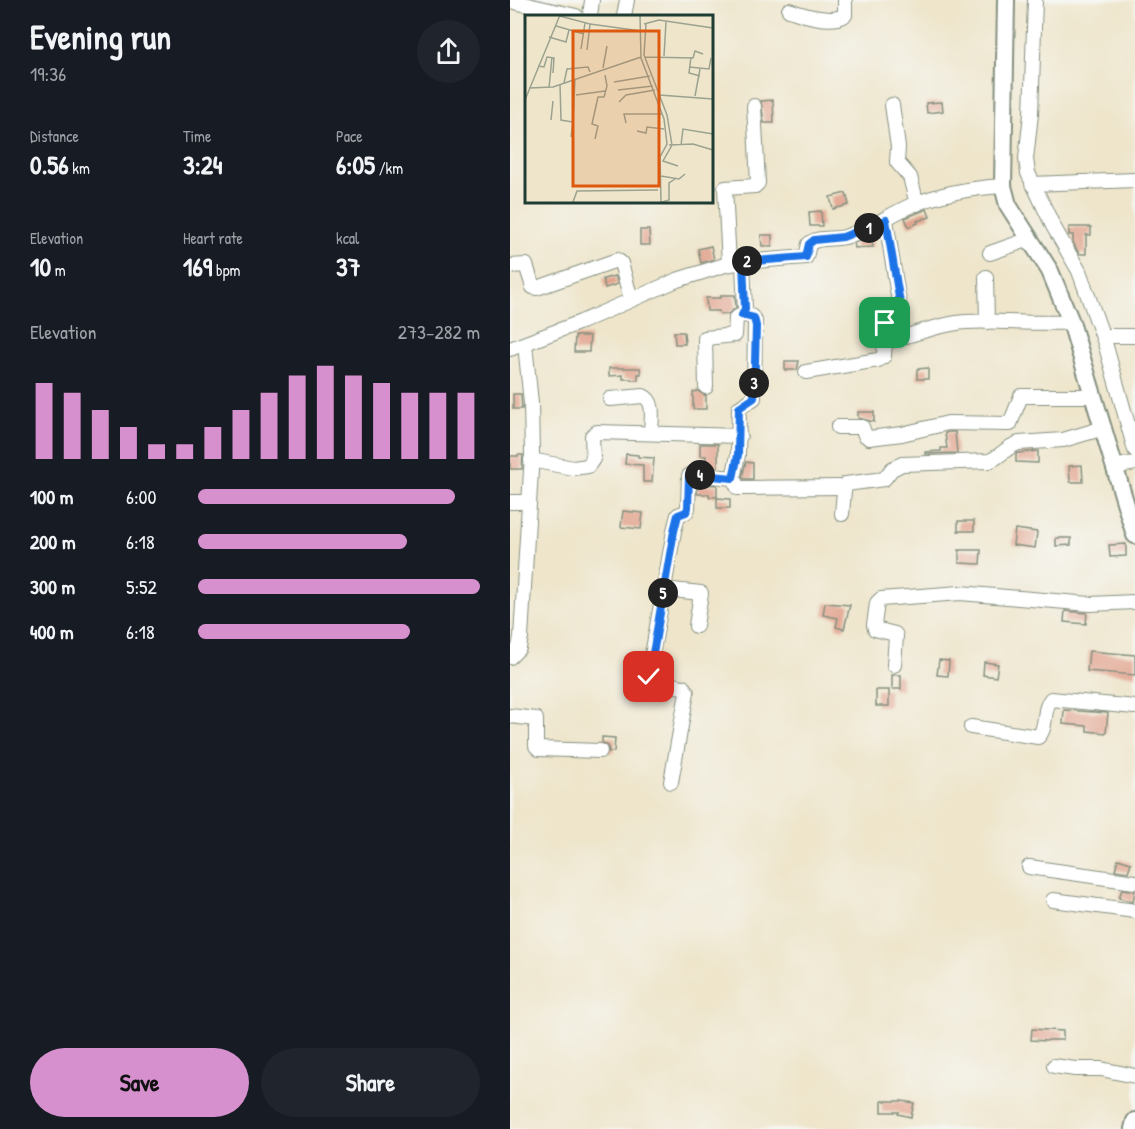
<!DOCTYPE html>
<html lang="en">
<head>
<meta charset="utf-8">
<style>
  :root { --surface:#171b24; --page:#20242c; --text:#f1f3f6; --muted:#9ea1a6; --accent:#d690ce }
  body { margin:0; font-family:"Patrick Hand",sans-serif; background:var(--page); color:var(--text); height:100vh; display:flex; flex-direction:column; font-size:22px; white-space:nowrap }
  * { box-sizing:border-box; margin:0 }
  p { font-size:20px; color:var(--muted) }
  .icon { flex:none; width:33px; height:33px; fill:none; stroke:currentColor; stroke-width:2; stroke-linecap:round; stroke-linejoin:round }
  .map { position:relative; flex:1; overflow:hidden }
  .side { display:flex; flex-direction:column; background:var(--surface); width:510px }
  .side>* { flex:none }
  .pin { position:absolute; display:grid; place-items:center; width:51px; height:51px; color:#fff; margin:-26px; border-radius:12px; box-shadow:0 3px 9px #0006 }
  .km { position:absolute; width:30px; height:30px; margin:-15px; border-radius:50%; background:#222; color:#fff; font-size:16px; line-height:30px; text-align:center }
  .round { display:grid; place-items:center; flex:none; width:63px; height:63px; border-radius:32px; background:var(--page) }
  .headline { display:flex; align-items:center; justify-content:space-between; height:102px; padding:0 30px }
  h1 { font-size:33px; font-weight:700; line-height:45px }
  .metrics { display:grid; grid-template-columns:repeat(3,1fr); gap:9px; height:102px; padding:6px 30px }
  .metrics div { display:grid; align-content:center }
  .metrics b { font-size:26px; font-weight:700 }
  .metrics small { font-size:16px; font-weight:400 }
  .metrics p { font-size:16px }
  .chart { height:168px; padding:12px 30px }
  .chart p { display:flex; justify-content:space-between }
  .chart svg { width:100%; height:108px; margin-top:6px; stroke:var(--accent); stroke-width:6 }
  .action { display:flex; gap:12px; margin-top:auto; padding:12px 30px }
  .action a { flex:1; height:69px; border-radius:36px; background:var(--accent); color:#111; font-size:24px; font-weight:700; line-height:69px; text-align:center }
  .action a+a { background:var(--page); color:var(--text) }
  ul { padding:0 30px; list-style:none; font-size:20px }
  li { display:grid; grid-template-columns:96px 72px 1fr; align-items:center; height:45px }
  li i { height:15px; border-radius:8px; background:var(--accent) }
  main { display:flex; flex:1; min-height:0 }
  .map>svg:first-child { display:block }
  .building { fill:#e2a48f }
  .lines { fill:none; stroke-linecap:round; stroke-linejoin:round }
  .minor-casing { stroke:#869180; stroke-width:16 }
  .major-casing { stroke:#869180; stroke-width:20 }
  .minor { stroke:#fff; stroke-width:14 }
  .major { stroke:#fff; stroke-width:16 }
  .route-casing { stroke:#fff; stroke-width:12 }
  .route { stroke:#1a73e8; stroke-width:8 }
  .inset-road { fill:none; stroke:#9ba28f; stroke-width:1.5 }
  .view { fill:#de580e; fill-opacity:0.15; stroke:#de580e; stroke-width:3 }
  .inset-edge { fill:none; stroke:#1f3d34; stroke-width:3 }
</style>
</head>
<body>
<main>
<section class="side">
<div class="headline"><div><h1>Evening run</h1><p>19:36</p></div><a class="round"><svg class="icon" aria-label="share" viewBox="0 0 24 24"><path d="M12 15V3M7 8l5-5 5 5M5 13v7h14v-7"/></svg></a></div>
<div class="metrics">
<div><p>Distance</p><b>0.56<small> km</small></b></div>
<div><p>Time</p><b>3:24</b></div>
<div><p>Pace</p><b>6:05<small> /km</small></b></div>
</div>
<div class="metrics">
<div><p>Elevation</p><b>10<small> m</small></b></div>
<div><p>Heart rate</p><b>169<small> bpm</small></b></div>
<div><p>kcal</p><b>37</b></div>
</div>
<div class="chart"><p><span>Elevation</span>273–282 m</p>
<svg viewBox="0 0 160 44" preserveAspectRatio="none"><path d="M5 44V13M15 44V17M25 44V24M35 44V31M45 44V38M55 44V38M65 44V31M75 44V24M85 44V17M95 44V10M105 44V6M115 44V10M125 44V13M135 44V17M145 44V17M155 44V17"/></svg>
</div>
<ul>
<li><b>100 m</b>6:00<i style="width:91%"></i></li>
<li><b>200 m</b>6:18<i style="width:74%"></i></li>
<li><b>300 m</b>5:52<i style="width:100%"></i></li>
<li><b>400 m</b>6:18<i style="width:75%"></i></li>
</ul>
<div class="action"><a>Save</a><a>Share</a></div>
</section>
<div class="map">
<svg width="625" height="1129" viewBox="0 0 625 1129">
  <rect width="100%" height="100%" fill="#f6f6f2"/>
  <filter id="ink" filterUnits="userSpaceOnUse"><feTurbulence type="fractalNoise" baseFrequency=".0167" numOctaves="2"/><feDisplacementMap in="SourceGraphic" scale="12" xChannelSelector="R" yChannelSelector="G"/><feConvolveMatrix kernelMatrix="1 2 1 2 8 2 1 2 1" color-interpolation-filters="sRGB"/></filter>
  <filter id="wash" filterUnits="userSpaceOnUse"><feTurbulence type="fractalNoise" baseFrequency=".008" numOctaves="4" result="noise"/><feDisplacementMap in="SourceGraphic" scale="24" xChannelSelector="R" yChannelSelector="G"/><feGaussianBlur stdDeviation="1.35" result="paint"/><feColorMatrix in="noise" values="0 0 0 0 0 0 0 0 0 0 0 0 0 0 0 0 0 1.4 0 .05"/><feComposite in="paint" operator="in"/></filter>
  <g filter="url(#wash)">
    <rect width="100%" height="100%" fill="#eee5cb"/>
    <g id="blocks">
      <g class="building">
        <path d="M263 100 264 123H254L251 101Z"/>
        <path d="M432 102 433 111 417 113 416 103Z"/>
        <path d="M336 193 339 205 323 209 320 197Z"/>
        <path d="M417 209 420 217 407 221 408 223 399 227 395 218Z"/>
        <path d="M311 211 312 226H300L299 212Z"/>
        <path d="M559 227H581V235H576V254H569L563 242V235H559Z"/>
        <path d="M130 230H139L140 245H130Z"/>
        <path d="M251 235H262V246H252Z"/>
        <path d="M361 236 363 247 345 248 344 243Z"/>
        <path d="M201 246 204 259 191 263 188 249Z"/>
        <path d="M105 276 108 284 95 288 93 279Z"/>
        <path d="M211 295H225L226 308 218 314H210L209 311H197L196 298H211Z"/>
        <path d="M164 332H174L175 344H165Z"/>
        <path d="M65 336H80L79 352H64Z"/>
        <path d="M275 361H289L287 370H275Z"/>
        <path d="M99 368H130L131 374H128V380H121V379H113V375L99 376Z"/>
        <path d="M418 368V379H407V369Z"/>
        <path d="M188 391 196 396V409H183V392Z"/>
        <path d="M3 394H11L12 409H3Z"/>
        <path d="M348 412H364V422L348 418Z"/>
        <path d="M439 432H445L447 453 415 454V452L431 451V448H437L435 433Z"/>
        <path d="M190 444H208V467L195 466 196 456H190Z"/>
        <path d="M528 451V463L506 462V454L508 453Z"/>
        <path d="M116 454 128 455V457L144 458 142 482H133V465L115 464Z"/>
        <path d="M8 455H13L12 469H0V456H8Z"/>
        <path d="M236 462 243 463V479H234L232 477Z"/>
        <path d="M572 465 573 482H560L559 466Z"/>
        <path d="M188 484 207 485V497H199V494H187Z"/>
        <path d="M207 498 220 499V508H207Z"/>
        <path d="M113 511 133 513 131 529 111 527Z"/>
        <rect x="448" y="521" width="16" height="10"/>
        <path d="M505 529 527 532 525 548 503 545Z"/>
        <path d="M546 538H561V545L546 546Z"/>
        <path d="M616 544V556L600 557 599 545Z"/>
        <path d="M449 550H471L470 564 449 563Z"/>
        <path d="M315 603 340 605 334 629 326 627 328 618 313 615Z"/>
        <path d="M555 611 577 613 576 624 554 622Z"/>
        <path d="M579 651 625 655V675L577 671Z"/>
        <path d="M429 660 439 661 438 676 427 675Z"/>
        <path d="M474 662 488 664 486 677 473 675Z"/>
        <rect x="382" y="675" width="9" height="14"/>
        <rect x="366" y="690" width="13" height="16"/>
        <path d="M554 710 598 713 596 733 577 731V726L553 724Z"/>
        <path d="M92 737 105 738 104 752H99L98 746 92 742Z"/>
        <path d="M608 859 621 863 618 872 605 870Z"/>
        <path d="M612 889 625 891 623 902 609 898Z"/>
        <path d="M522 1029 553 1031V1040H538L537 1041 521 1040Z"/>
        <path d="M372 1101H392L404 1103 401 1117 388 1114 389 1112H372Z"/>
      </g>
    </g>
  </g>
  <g filter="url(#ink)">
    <use href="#blocks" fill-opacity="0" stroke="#869180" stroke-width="1.5"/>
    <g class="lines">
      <g class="minor-casing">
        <g id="minor">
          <path d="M525 0 521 114 516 159 518 173 543 226 569 271 595 343 625 450"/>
          <path d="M0 1 66 16"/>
          <path d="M279 10C293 15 322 24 335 15V0"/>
          <path d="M80 16 82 0"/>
          <path d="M114 16 117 0"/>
          <path d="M382 105 388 147 387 162 400 177 407 204"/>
          <path d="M522 184 625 180"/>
          <path d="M480 253 520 239"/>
          <path d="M219 264 215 188 245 186 248 183 244 106"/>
          <path d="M0 266 16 265 23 287 27 288 107 260 111 263 121 299"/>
          <path d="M476 277 477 322"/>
          <path d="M593 336H625"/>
          <path d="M375 342 374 325 379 321H388L391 315 376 220"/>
          <path d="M0 349 71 322 167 280 215 265 233 262 296 257 299 244C308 236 323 240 335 237 359 230 379 215 402 205 432 193 461 188 493 186"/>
          <path d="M296 372 368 360 374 356 375 342C401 336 428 324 455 322 491 320 526 325 561 322"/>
          <path d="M196 387 195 338 225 335 226 318 234 314 235 311 233 262"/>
          <path d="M100 399 133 396C146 401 141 421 141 433"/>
          <path d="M328 427H352L355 435 359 438 392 434 438 423 500 424 511 396H584"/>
          <path d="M21 460 63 468 78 466 83 459 82 436 87 432 230 436"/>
          <path d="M604 467 625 463"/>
          <path d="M223 478 228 488 334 487"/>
          <path d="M0 502H18"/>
          <path d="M332 514 334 491 336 484 374 479 382 469 392 464 479 461C491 457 497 446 509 443L553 440 594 428"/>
          <path d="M153 589 191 593 186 626"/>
          <path d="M0 657 9 648 11 637 22 454 21 403 15 344"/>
          <path d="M384 665 386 636 385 634 365 629 364 625 367 603 371 599 450 593 580 604 625 602"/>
          <path d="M0 716 26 719V746L29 749 90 751"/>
          <path d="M461 727 528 737C538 728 532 709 541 699L625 707"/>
          <path d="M161 782 177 692 173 687 145 682 139 677V672L164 531 168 515 176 512 178 508 179 476 182 474 223 478 228 455 229 408 244 398 245 321 241 316 232 315"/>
          <path d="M519 867 625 882"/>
          <path d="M543 900 625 911"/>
          <path d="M544 1066 565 1069H591L625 1076"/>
        </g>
      </g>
      <g class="major-casing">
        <g id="major">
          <path d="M496 0 493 186 498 205 540 271 561 322 625 535"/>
          <path d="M623 1129 625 1121"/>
        </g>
      </g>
      <use href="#minor" class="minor"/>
      <use href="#major" class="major"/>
    </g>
  </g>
  <g class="lines" filter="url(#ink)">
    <g class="route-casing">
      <path id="route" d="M139 677 164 531 168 515 176 512 178 508 179 476 182 474 223 478 228 455 229 408 244 398 246 326 244 318 232 315 235 309 233 262 296 257 299 244 304 240 333 237 376 220 392 315 388 321 375 323"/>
    </g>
    <use href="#route" class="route"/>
  </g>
  <g transform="translate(15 15)">
    <rect width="188" height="188" fill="#eee5cb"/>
    <path class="inset-road" d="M115 0 116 43 139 104 142 129 135 142 136 187M35 1 65 9 62 35M65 9 116 16M119 9 134 5 188 13M121 9 119 40 142 100 147 130 138 146 153 151M31 11 59 19M24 22 41 27 44 15M56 34 60 8M139 41 141 7M120 42 168 43 170 36 178 39M166 42 164 58 175 61M13 51 19 52 22 42 29 43 28 58M164 52 184 54 186 43M78 53 82 31M89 67 125 61M39 68 42 54 63 52 65 57M35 69 36 105 48 107 46 122M4 73 28 72 116 42M24 73 27 42M93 75 128 71M51 80 80 76M134 80 188 84M170 81 175 54M0 85 35 0M94 87 101 80 130 75M26 105 28 86M48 107 50 64M101 108 99 99H137M112 116 121 118 122 112 139 114M70 124 73 111 67 109 73 82H79L82 71 80 60M144 130 168 129 188 135M156 130 158 114 188 119M136 161 154 164 160 159M48 187 52 176 133 175M137 187 144 185V168L150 164"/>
    <path class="view" d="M48 16H134V171H48Z"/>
    <rect width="188" height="188" class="inset-edge"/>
  </g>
</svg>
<div class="pin" style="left:375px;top:323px;background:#1e9e55"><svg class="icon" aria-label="arrive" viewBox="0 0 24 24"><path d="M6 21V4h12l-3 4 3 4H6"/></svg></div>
<div class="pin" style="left:139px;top:677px;background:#d93025"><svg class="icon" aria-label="check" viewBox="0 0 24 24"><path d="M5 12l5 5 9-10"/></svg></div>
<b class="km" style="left:359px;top:228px">1</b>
<b class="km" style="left:237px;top:261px">2</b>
<b class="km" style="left:244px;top:383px">3</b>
<b class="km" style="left:190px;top:475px">4</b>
<b class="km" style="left:153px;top:593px">5</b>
</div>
</main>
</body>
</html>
